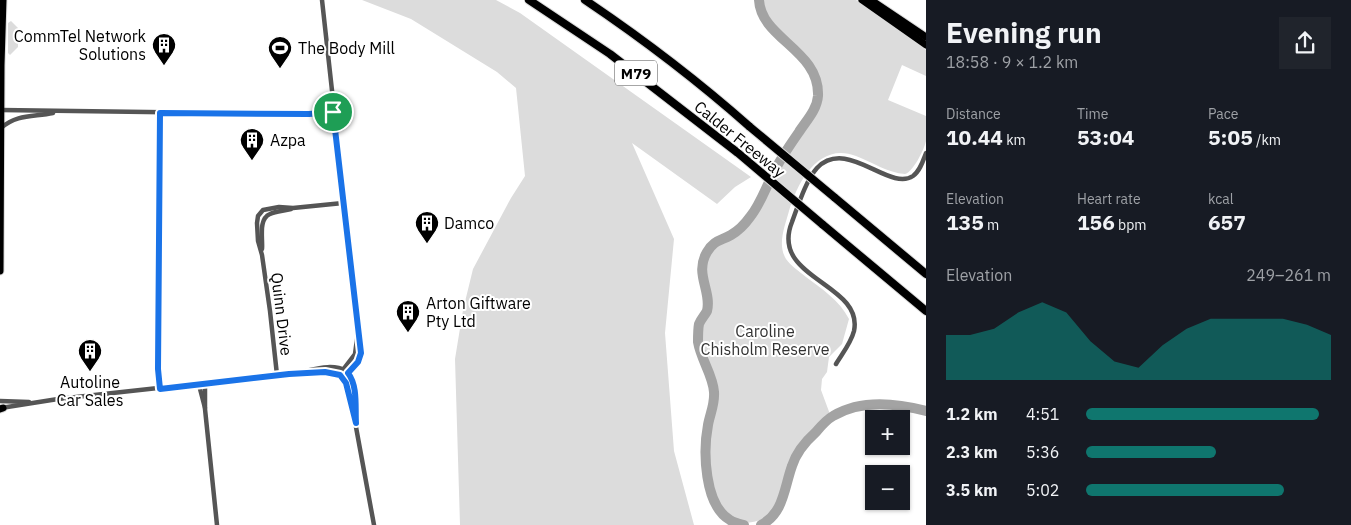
<!DOCTYPE html>
<html lang="en">
<head>
<meta charset="utf-8">
<style>
  :root { --surface:#171b24; --page:#20242c; --text:#f1f3f6; --muted:#9ea1a6; --accent:#0f766e }
  body { margin:0; font-family:"IBM Plex Sans",sans-serif; background:var(--page); color:var(--text); height:100vh; display:flex; flex-direction:column; font-size:19px; white-space:nowrap }
  * { box-sizing:border-box; margin:0 }
  p { font-size:16px; color:var(--muted) }
  .icon { flex:none; width:28px; height:28px; fill:none; stroke:currentColor; stroke-width:2; stroke-linecap:round; stroke-linejoin:round }
  .map { position:relative; flex:1; overflow:hidden }
  .sheet { display:flex; flex-direction:column; background:var(--surface); width:425px }
  .sheet>* { flex:none }
  .buttons { position:absolute; left:865px; top:410px; display:grid; gap:10px }
  .buttons a { display:grid; place-items:center; width:45px; height:45px; border-radius:0px; background:var(--surface); box-shadow:0 1px 4px #0004; font-size:25px }
  .pin { position:absolute; display:grid; place-items:center; width:42px; height:42px; color:#fff; margin:-21px; border:2px solid #fff; border-radius:50%; box-shadow:0 1px 5px #0007 }
  .round { display:grid; place-items:center; flex:none; width:52px; height:52px; border-radius:0px; background:var(--page) }
  .overview { display:flex; align-items:center; justify-content:space-between; height:85px; padding:0 20px }
  h1 { font-size:28px; font-weight:700; line-height:38px }
  .figures { display:grid; grid-template-columns:repeat(3,1fr); gap:8px; height:85px; padding:5px 20px }
  .figures div { display:grid; align-content:center }
  .figures b { font-size:21px; font-weight:700 }
  .figures small { font-size:14px; font-weight:400 }
  .figures p { font-size:14px }
  .chart { height:140px; padding:10px 20px }
  .chart p { display:flex; justify-content:space-between }
  .chart svg { width:100%; height:90px; margin-top:5px; fill:var(--accent); opacity:.7 }
  ul { padding:0 20px; list-style:none; font-size:16px }
  li { display:grid; grid-template-columns:80px 60px 1fr; align-items:center; height:38px }
  li i { height:12px; border-radius:6px; background:var(--accent) }
  main { display:flex; flex:1; min-height:0 }
  .map>svg:first-child { display:block }
  .green { fill:#dcdcdc }
  .lines { fill:none; stroke-linecap:round; stroke-linejoin:round }
  .river { stroke:#a3a3a3; stroke-width:10 }
  .primary-casing { stroke:#dbdbdb; stroke-width:9 }
  .highway-casing { stroke:#dbdbdb; stroke-width:10 }
  .street { stroke:#555; stroke-width:4.5 }
  .primary { stroke:#000; stroke-width:7 }
  .highway { stroke:#000; stroke-width:8 }
  .highway-bridge-casing { stroke:#dbdbdb; stroke-width:10; stroke-linecap:butt }
  .highway-bridge { stroke:#000; stroke-width:8 }
  .route-casing { stroke:#fff; stroke-width:10 }
  .route { stroke:#1a73e8; stroke-width:6 }
  .labels { text-anchor:middle; dominant-baseline:central; stroke-width:4; stroke-linejoin:round; paint-order:stroke }
  .shield { fill:#fff; stroke:#4c4c4c; stroke-width:1 }
  .shield-label { font-size:15px; font-weight:bold; fill:#000 }
  .poi-label { font-size:16px; fill:#000; stroke:#fff; text-anchor:start }
  .street-label { font-size:16px; fill:#000; stroke:#fff }
  .park-label { font-size:16px; fill:#333; stroke:#fff }
</style>
</head>
<body>
<main>
<div class="map">
<svg width="926" height="525" viewBox="0 0 926 525">
  <rect width="100%" height="100%" fill="#fff"/>
  <g class="green">
    <path d="M362 0H496L520 13 751 177 735 187 717 204 632 143 674 239 665 333 674 451 694 525H460L455 359 463 310 473 269 511 198 525 176 516 88 497 72 411 19Z"/>
    <path d="M759 0H856L926 50V76L902 65 888 100 926 116C926 124 926 133 926 141 924 150 913 172 905 174 888 173 872 162 856 156 819 142 798 181 789 211 785 226 777 244 786 259 791 266 799 271 806 277 822 289 839 300 849 319L842 344 829 357 827 372 822 379 821 390 831 417C816 431 801 445 792 464 780 491 784 525 737 523 725 519 717 508 713 496 711 491 709 486 708 481 703 464 704 441 708 424 710 416 715 407 715 398 715 379 702 363 699 344 698 339 697 330 699 325 700 319 706 314 707 308 709 288 696 271 707 252 714 240 720 241 731 235 738 230 745 223 751 217 760 204 766 187 774 173 782 156 793 139 804 124 810 116 817 108 818 97 823 52 761 40 759 0Z"/>
    <path d="M11 21 18 28V47L10 55 8 53V23Z"/>
  </g>
  <g class="lines">
    <g class="river">
      <path d="M744 525C740 524 734 523 730 520 704 505 703 451 708 425 710 414 715 404 714 392 713 375 701 360 698 342 698 337 698 329 699 324 701 319 705 315 707 311 712 291 694 274 707 252 714 240 720 241 731 235 738 231 745 224 750 217 760 205 766 187 773 174 780 159 790 145 799 132 806 121 817 110 818 96 820 50 761 39 759 0"/>
      <path d="M761 525C784 513 784 488 792 466 796 453 806 441 816 432 821 426 826 420 833 416 861 399 896 403 926 411"/>
    </g>
    <g class="primary-casing">
      <g id="primary">
        <path d="M862 0 926 45"/>
        <path d="M871 0 926 37"/>
        <path d="M0 271 1 65 3 0"/>
        <path d="M0 409 3 408"/>
      </g>
    </g>
    <g class="highway-casing">
      <g id="highway">
        <path d="M529 0 610 54 738 153"/>
        <path d="M585 0C643 39 698 81 750 127"/>
        <path d="M834 197 926 274"/>
        <path d="M822 224 926 311"/>
      </g>
    </g>
    <g class="street">
      <path d="M322 0 361 353C358 364 351 372 341 376"/>
      <path d="M1 110 294 114 333 112"/>
      <path d="M1 128C17 114 33 117 53 113"/>
      <path d="M262 249C263 239 258 219 270 214 276 211 284 211 291 209"/>
      <path d="M836 364C842 354 851 343 854 331 864 283 769 279 792 222 798 206 806 180 817 168 847 137 889 192 913 176 920 171 923 161 926 153"/>
      <path d="M306 371C319 368 334 364 346 371L352 381 355 409"/>
      <path d="M342 371 355 354 357 339"/>
      <path d="M277 375 270 311 262 255 258 241 257 223 258 216 263 210 279 207 293 208 343 203"/>
      <path d="M205 384V409L217 525"/>
      <path d="M199 385 205 408"/>
      <path d="M160 389 158 369 160 113"/>
      <path d="M0 401 29 402"/>
      <path d="M1 408 58 399 277 375 336 373 343 377 349 389 374 525"/>
    </g>
    <use href="#primary" class="primary"/>
    <use href="#highway" class="highway"/>
    <g class="highway-bridge-casing">
      <g id="highway-bridge">
        <path d="M750 127 834 197"/>
        <path d="M738 153 822 224"/>
      </g>
    </g>
    <use href="#highway-bridge" class="highway-bridge"/>
  </g>
  <g class="lines">
    <g class="route-casing">
      <path id="route" d="M333 112 361 353 358 362 348 373C358 386 355 407 356 423L346 383 340 375 325 372 289 374 160 389 158 369 160 113 309 114Z"/>
    </g>
    <use href="#route" class="route"/>
  </g>
  <defs>
    <g id="building-pin" transform="scale(1.25)"><path d="M0 17L-7.5 6A9.5 9.5 0 1 1 7.5 6Z" fill="#000" stroke="#fff"/><path d="M-4-6H4V6H1V3H-1V6H-4ZM-2.5-4.3h1.7v1.8h-1.7ZM.8-4.3h1.7v1.8H.8ZM-2.5-1h1.7V.8h-1.7ZM.8-1h1.7V.8H.8Z" fill="#fff"/></g>
    <g id="stadium-pin" transform="scale(1.25)"><path d="M0 17L-7.5 6A9.5 9.5 0 1 1 7.5 6Z" fill="#000" stroke="#fff"/><path d="M0-5a6.5 5 0 1 0 0 10a6.5 5 0 1 0 0-10ZM-3.5-1.8h7v3.6h-7Z" fill="#fff"/></g>
  </defs>
  <g fill-rule="evenodd">
    <use href="#building-pin" x="164" y="45"/>
    <use href="#stadium-pin" x="280" y="48"/>
    <use href="#building-pin" x="252" y="140"/>
    <use href="#building-pin" x="427" y="223"/>
    <use href="#building-pin" x="408" y="312"/>
    <use href="#building-pin" x="90" y="351"/>
  </g>
  <g class="labels">
    <rect class="shield" x="615" y="60.5" width="42" height="25" rx="4"/>
    <g class="shield-label">
      <text x="636" y="73">M79</text>
    </g>
    <g class="poi-label">
      <text x="146" y="36" text-anchor="end">CommTel Network<tspan x="146" dy="18">Solutions</tspan></text>
      <text x="298" y="48">The Body Mill</text>
      <text x="270" y="140">Azpa</text>
      <text x="444" y="223">Damco</text>
      <text x="426" y="303">Arton Giftware<tspan x="426" dy="18">Pty Ltd</tspan></text>
      <text x="90" y="382" text-anchor="middle">Autoline<tspan x="90" dy="18">Car Sales</tspan></text>
    </g>
    <g class="street-label">
      <text transform="translate(740 139) rotate(39)">Calder Freeway</text>
      <text transform="translate(282 314) rotate(83)">Quinn Drive</text>
    </g>
    <g class="park-label">
      <text x="765" y="331">Caroline<tspan x="765" dy="18">Chisholm Reserve</tspan></text>
    </g>
  </g>
</svg>
<div class="buttons">
<a>+</a>
<a>−</a>
</div>
<div class="pin" style="left:333px;top:112px;background:#1e9e55"><svg class="icon" aria-label="arrive" viewBox="0 0 24 24"><path d="M6 21V4h12l-3 4 3 4H6"/></svg></div>
</div>
<section class="sheet">
<div class="overview"><div><h1>Evening run</h1><p>18:58 · 9 × 1.2 km</p></div><a class="round"><svg class="icon" aria-label="share" viewBox="0 0 24 24"><path d="M12 15V3M7 8l5-5 5 5M5 13v7h14v-7"/></svg></a></div>
<div class="figures">
<div><p>Distance</p><b>10.44<small> km</small></b></div>
<div><p>Time</p><b>53:04</b></div>
<div><p>Pace</p><b>5:05<small> /km</small></b></div>
</div>
<div class="figures">
<div><p>Elevation</p><b>135<small> m</small></b></div>
<div><p>Heart rate</p><b>156<small> bpm</small></b></div>
<div><p>kcal</p><b>657</b></div>
</div>
<div class="chart"><p><span>Elevation</span>249–261 m</p>
<svg viewBox="0 0 160 44" preserveAspectRatio="none"><path d="M0 44V22L10 22L20 19L30 11L40 6L50 11L60 25L70 35L80 38L90 27L100 19L110 14L120 14L130 14L140 14L150 17L160 22V44z"/></svg>
</div>
<ul>
<li><b>1.2 km</b>4:51<i style="width:95%"></i></li>
<li><b>2.3 km</b>5:36<i style="width:53%"></i></li>
<li><b>3.5 km</b>5:02<i style="width:81%"></i></li>
</ul>
</section>
</main>
</body>
</html>
